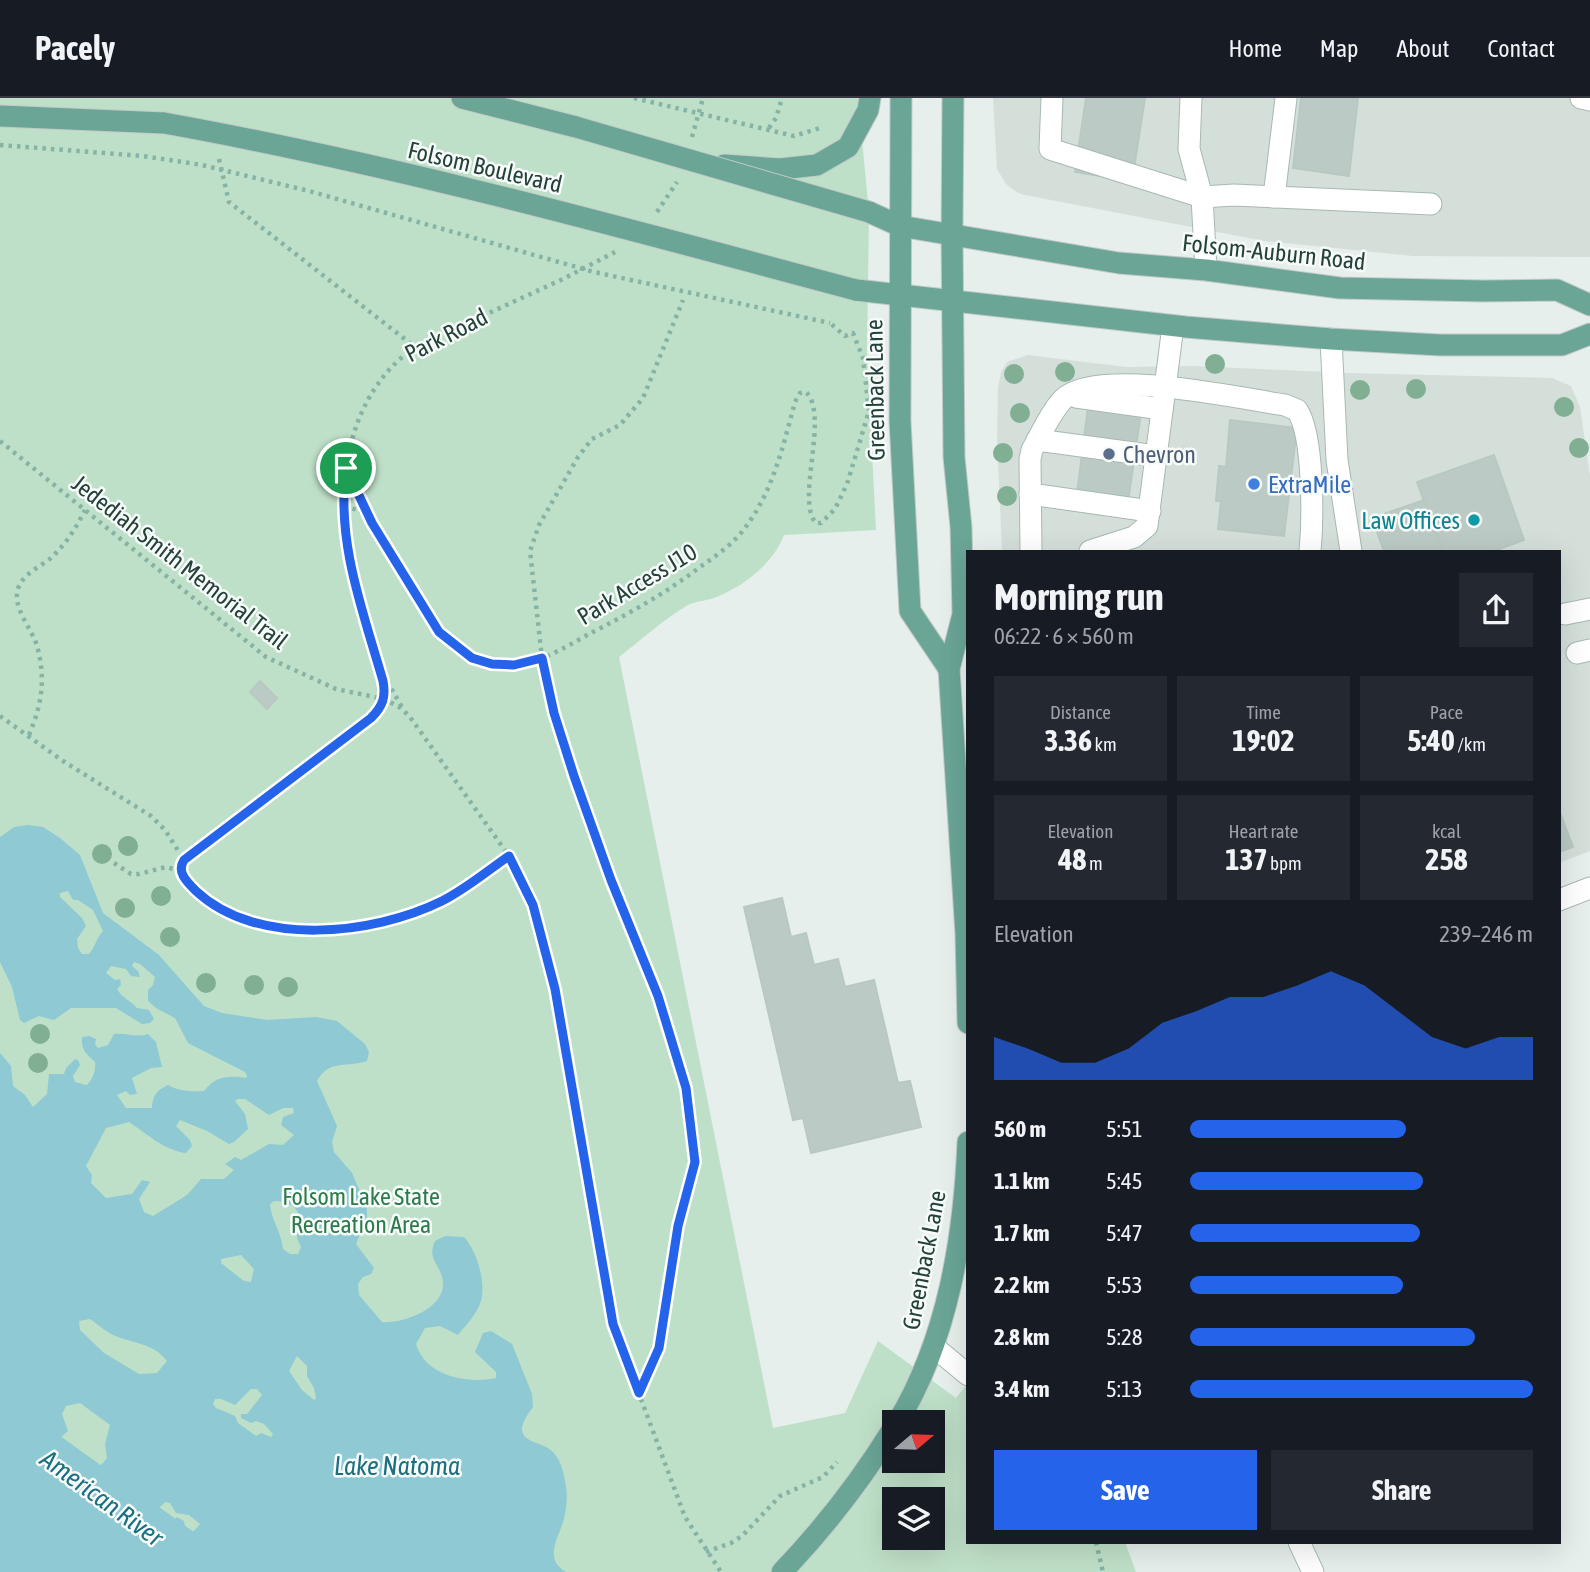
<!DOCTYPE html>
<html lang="en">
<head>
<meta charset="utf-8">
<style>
  :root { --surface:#171b24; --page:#242831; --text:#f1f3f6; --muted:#9ea1a6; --line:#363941; --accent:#2563eb }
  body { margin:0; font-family:"Asap Condensed",sans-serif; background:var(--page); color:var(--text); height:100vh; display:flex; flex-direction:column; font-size:26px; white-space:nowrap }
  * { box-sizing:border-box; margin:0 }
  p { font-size:23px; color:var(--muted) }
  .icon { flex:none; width:38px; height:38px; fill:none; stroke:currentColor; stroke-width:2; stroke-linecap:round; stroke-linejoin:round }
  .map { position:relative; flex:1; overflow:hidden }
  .drawer { position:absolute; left:966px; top:452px; width:595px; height:994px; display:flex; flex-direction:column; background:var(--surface); border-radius:0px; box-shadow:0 7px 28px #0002 }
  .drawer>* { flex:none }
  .needle { width:46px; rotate:71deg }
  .buttons { position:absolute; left:882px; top:1312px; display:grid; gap:14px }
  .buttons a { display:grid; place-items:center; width:63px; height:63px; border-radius:0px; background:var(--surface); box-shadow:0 7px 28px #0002; font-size:35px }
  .pin { position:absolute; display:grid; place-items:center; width:60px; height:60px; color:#fff; margin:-30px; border:4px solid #fff; border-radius:50%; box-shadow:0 2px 7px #0007 }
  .round { display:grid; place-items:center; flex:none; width:74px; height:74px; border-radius:0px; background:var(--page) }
  .overview { display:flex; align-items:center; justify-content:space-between; height:119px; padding:0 28px }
  h1 { font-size:38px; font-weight:700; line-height:52px }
  .metrics { display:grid; grid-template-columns:repeat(3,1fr); gap:10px; height:119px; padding:7px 28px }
  .metrics div { display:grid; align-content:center; border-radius:0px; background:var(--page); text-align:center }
  .metrics b { font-size:30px; font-weight:700 }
  .metrics small { font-size:19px; font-weight:400 }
  .metrics p { font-size:19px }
  .chart { height:196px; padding:14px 28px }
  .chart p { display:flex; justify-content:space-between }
  .chart svg { width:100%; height:126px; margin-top:7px; fill:var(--accent); opacity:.7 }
  .cta { display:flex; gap:14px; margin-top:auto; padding:14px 28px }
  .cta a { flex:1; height:80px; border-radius:0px; background:var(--accent); color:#fff; font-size:28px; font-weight:700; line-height:80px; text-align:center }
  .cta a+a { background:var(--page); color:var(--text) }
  ul { padding:0 28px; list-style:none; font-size:23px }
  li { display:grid; grid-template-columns:112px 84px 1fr; align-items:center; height:52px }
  li i { height:18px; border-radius:9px; background:var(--accent) }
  header { display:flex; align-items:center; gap:42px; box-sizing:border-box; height:98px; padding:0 35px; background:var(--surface); border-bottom:2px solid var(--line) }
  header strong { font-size:33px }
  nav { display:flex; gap:38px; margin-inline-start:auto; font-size:24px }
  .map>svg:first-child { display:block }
  .built { fill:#d4dfda }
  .green { fill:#bfe0c8; fill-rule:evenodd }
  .water { fill:#8ec9d4; fill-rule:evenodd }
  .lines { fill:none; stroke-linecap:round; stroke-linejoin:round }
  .river { stroke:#8ec9d4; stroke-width:52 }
  .building { fill:#bbcac4; stroke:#b8c9c2; stroke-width:2 }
  .minor-casing { stroke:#a8b8b2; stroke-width:23 }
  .major-casing { stroke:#c2cac8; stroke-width:23 }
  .path { stroke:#86b3a5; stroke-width:4.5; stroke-dasharray:3.5 5; stroke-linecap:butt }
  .minor { stroke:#fff; stroke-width:21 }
  .major { stroke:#6aa596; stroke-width:21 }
  .major-bridge-casing { stroke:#c2cac8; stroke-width:23; stroke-linecap:butt }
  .path-bridge { stroke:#86b3a5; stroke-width:4.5; stroke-dasharray:3.5 5; stroke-linecap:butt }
  .major-bridge { stroke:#6aa596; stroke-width:21 }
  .tree { fill:#80af93 }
  .route-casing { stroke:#fff; stroke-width:14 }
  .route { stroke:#2563eb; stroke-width:9 }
  .service-dot { fill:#5c6f8a; stroke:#f7fbf9; stroke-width:2.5 }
  .shop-dot { fill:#3f7fe0; stroke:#f7fbf9; stroke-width:2.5 }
  .culture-dot { fill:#0f9aa8; stroke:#f7fbf9; stroke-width:2.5 }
  .labels { text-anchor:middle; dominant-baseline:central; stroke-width:5; stroke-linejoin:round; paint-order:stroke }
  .street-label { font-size:24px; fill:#24423a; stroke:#f7fbf9 }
  .service-label { font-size:24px; fill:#4e5e75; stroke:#f7fbf9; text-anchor:start }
  .shop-label { font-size:24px; fill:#366cbe; stroke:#f7fbf9; text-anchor:start }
  .culture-label { font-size:24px; fill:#0d838f; stroke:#f7fbf9; text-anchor:end }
  .park-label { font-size:24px; fill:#2d7a4b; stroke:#f7fbf9 }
  .water-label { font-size:26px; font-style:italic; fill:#1c6f80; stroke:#f7fbf9 }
</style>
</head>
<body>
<header>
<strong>Pacely</strong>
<nav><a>Home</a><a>Map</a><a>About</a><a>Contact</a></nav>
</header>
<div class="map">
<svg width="1590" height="1474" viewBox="0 0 1590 1474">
  <rect width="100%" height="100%" fill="#e6efeb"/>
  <g class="built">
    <path d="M993 0H1590V159L1413 158 1264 143 1025 97 1018 95 1006 86 997 71Z"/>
    <path d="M1028 257 1126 269 1192 268 1350 275 1552 280 1571 288 1580 309 1590 378V753L1559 765V453H1002L997 342 998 290 1001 274 1007 264Z"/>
  </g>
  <path class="green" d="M0 0H858L869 114 867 255 876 432 784 437C773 466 743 489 714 500 706 503 695 503 688 507 664 521 641 542 619 559L773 1330 845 1315 878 1243 956 1300 968 1285V1444H1125L1136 1474H0ZM894 1325H933V1363H894ZM894 1402H933V1440H894Z"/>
  <path class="water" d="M28 727 43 729 60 740 80 757 103 815 159 857 204 908 222 915 267 922 316 919 337 923 365 946 369 954 367 963C346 970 329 961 317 983L337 1028 332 1044 334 1054 352 1075 367 1110V1119L356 1146 374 1170 371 1176 363 1179 358 1186 359 1197 382 1224C403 1226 445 1210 443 1185 442 1167 426 1163 435 1143L445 1138 464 1139C477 1153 486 1184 481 1203 477 1216 466 1227 458 1237L440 1228 425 1230 416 1246C426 1279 468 1286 496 1280V1274L475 1254 483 1235 491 1233 512 1246 532 1296 533 1309C504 1347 540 1340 553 1354 562 1364 564 1376 566 1389 568 1400 566 1416 562 1427 556 1444 545 1462 566 1474H0V955L11 968 13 988 25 997 33 1009 47 996 49 976H64L66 970 75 961 78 962 80 967 73 978 75 984 87 987C93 981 96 972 95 964 86 956 81 952 82 939L89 938 96 941 95 946 98 950 108 947 114 936C127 935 136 940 148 936L156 944 162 969 151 970 132 980 137 996 130 997 126 993 117 997 126 1010H152C153 997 156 993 168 987 177 993 193 994 204 993 215 978 228 977 246 980L247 978 245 974 188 945 175 920 156 910 148 903V892L153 887 155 879 140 866 134 864 132 868 138 873 140 879 131 878 126 871 111 868 106 875 115 882 120 881 121 887 117 891C122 900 130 902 137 910L149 912 154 921 150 925 142 926 116 910H71L54 922 39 918 24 925 20 922 12 889 0 864V739L14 729ZM68 793 73 802H78L93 812 103 833C96 840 96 848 89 856H82L78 850 77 841 86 828 82 820 60 799V795ZM238 1001H245L269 1017 283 1010H293L294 1015 283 1019 281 1027 294 1037 283 1047 269 1046 241 1062 235 1059 225 1066 234 1072 224 1081H201L187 1097 153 1118 144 1114 139 1101 150 1084 142 1082 132 1096 106 1100 91 1085 92 1077 86 1068 106 1030 129 1024C146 1035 165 1053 186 1055L192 1048 190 1042 176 1028 180 1022 207 1033 229 1046 234 1044 248 1031 245 1016 235 1003ZM274 1103C285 1103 298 1107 300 1121 301 1126 296 1131 297 1138 297 1141 299 1145 301 1149L298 1156H290L283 1151C281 1132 271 1122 270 1106ZM241 1157 254 1171 251 1184 244 1183 221 1165V1161ZM90 1221C99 1227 108 1236 118 1239 137 1246 154 1246 167 1263L157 1275 139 1276 104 1255 80 1232 79 1223ZM297 1258 307 1268V1278L314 1290 316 1300 314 1302 302 1292 289 1273ZM251 1291H257L262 1297 247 1316H241V1320L251 1325 256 1323 264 1326 273 1336 271 1339 261 1335 256 1338 238 1325 235 1318 216 1310 213 1306 215 1301H221L235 1307ZM80 1305 110 1327 105 1346 107 1360C97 1373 81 1387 64 1386L58 1380 52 1344 60 1340 68 1333 62 1316 66 1308ZM165 1404 170 1405 176 1415 189 1417 200 1426 190 1437 186 1434 184 1423 177 1419 171 1426 176 1437 174 1441 184 1455 181 1462 173 1468 170 1464 172 1456 169 1453 163 1458C160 1452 163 1439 167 1432L164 1430 156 1432C146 1422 157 1412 165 1404Z"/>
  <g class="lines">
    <path class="river" d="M0 1327 205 1474"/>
  </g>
  <g class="building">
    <path d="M1086 0H1145L1132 83 1075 74Z"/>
    <path d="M1301 0H1358L1349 78 1293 70Z"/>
    <path d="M1090 293 1143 300 1126 418 1075 411Z"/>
    <path d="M1230 322 1297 330 1284 438 1218 431 1221 403H1216L1219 368 1226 369Z"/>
    <path d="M1494 357 1524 442 1494 453H1442L1417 384Z"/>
    <path d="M1424 402 1442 453H1384L1372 420Z"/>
    <path d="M260 583 277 600 267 611 250 594Z"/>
    <path d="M1559 712 1573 749 1559 754Z"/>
    <path d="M782 800 791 839 806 835 814 867 838 861 845 889 874 882 898 985 910 983 921 1029 811 1055 803 1020 793 1022 744 809Z"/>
  </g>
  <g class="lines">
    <g class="minor-casing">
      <g id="minor">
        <path d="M1052 0 1050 51 1202 99"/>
        <path d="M1191 0 1189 51 1202 99"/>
        <path d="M1581 0 1590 2"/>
        <path d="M1274 99 1286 0"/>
        <path d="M1206 172 1202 99 1234 97 1431 106"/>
        <path d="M1331 241 1337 362 1351 453"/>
        <path d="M1076 299 1162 311"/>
        <path d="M1037 342 1156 358"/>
        <path d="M1030 396 1150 413"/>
        <path d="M1031 453 1030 361 1032 352C1040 338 1054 307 1067 298 1107 271 1237 300 1285 307L1297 312C1314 337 1313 422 1310 453"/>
        <path d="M1090 453 1134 439 1147 428 1173 228"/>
        <path d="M1565 516 1590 511"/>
        <path d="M1577 555 1590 552"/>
        <path d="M1559 802 1590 790"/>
        <path d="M933 1248 968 1277"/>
        <path d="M1299 1444 1313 1474"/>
      </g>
    </g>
    <g class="major-casing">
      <g id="major">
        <path d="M462 0 576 29"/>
        <path d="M901 0 900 323 910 513 949 571"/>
        <path d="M953 0 952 137 954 359 961 429 963 516 949 571 966 836 968 925"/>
        <path d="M0 18 164 25"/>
        <path d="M724 67 780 71 817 67 848 49 868 12 870 0"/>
        <path d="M869 114 900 128 1119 165 1206 172 1340 190 1483 193 1557 192 1590 207"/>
        <path d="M856 192 1186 229 1331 241 1440 247H1562L1590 236"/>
        <path d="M897 1325C948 1241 964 1140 968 1044"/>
        <path d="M782 1474C824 1430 862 1381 894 1329"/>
      </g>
    </g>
    <g class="path">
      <path d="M769 30 776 20 782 0"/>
      <path d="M692 39 703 0"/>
      <path d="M219 61 229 104 415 249"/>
      <path d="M657 114 677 84"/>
      <path d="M0 343 266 559 336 591 384 601 401 610 410 619 509 758 533 807 555 891 613 1226 685 1419 721 1474"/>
      <path d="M346 372 368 418"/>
      <path d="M344 409 359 412 372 425 439 534C460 554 483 570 513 567 541 565 567 548 591 535 630 515 666 495 700 469 716 458 733 446 744 431 773 394 783 348 795 304L800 295 806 294C830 317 795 403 816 425H821L835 411 847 386 869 313 863 260 853 235 845 238 830 225"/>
      <path d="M383 576 403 611"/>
      <path d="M0 618 63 663 151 718 165 732 184 762"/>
      <path d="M29 637C42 606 46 581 37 548 32 530 10 508 19 488 25 475 41 468 51 460 66 446 76 430 85 412"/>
      <path d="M509 758C482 777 457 797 427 810 361 839 252 845 196 793 187 784 176 774 184 762L371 620C383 608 386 599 383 583 373 549 361 515 352 481 333 400 342 300 415 249L563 181 615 154"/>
      <path d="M114 765 131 776H139L166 769 181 773"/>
      <path d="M639 1294 659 1250 678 1128 695 1064 686 990 658 898 612 782 554 615 542 560 530 453 539 427 578 359 592 341 620 327 643 300 683 202"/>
      <path d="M1096 1444 1103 1474"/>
      <path d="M706 1454 731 1445 742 1438 780 1398 823 1379 837 1364"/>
    </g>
    <use href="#minor" class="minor"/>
    <use href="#major" class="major"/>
    <g class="major-bridge-casing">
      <g id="major-bridge">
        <path d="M164 25C398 67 627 131 856 192"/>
        <path d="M576 29 869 114"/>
      </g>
    </g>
    <g class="path-bridge">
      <path d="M634 0 794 38 823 29"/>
      <path d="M0 47 143 58 202 67 309 93 594 174 830 225"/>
    </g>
    <use href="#major-bridge" class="major-bridge"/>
  </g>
  <g class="tree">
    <circle cx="1215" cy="266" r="10"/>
    <circle cx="1065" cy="274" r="10"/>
    <circle cx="1014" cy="276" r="10"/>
    <circle cx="1416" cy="291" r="10"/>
    <circle cx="1360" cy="292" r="10"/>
    <circle cx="1564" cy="309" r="10"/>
    <circle cx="1020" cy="315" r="10"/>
    <circle cx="1579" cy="350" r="10"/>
    <circle cx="1003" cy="355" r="10"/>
    <circle cx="1007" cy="398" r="10"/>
    <circle cx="128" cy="748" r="10"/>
    <circle cx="102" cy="756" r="10"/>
    <circle cx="161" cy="798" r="10"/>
    <circle cx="125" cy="810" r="10"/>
    <circle cx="170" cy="839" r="10"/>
    <circle cx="206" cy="885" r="10"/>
    <circle cx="254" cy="887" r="10"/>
    <circle cx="288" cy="889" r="10"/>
    <circle cx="40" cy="936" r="10"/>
    <circle cx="38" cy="965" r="10"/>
  </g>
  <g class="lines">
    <g class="route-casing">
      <path id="route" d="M346 370 372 425 439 534 472 560 492 566 514 567 542 560 554 615 574 678 611 782 658 898 686 990 695 1064 678 1128 659 1250 639 1295 613 1226 555 891 533 807 509 758C487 773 466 791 442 803 373 837 257 850 196 793 187 784 176 774 184 762L371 620C383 608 386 599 383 583 363 513 336 444 346 370Z"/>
    </g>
    <use href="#route" class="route"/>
  </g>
  <circle class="service-dot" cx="1109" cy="356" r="7"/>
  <circle class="shop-dot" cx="1254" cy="386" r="7"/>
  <circle class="culture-dot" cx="1474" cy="422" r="7"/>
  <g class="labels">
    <g class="street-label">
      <text transform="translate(485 69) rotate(13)">Folsom Boulevard</text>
      <text transform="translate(1274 154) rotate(6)">Folsom-Auburn Road</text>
      <text transform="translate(446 237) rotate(-27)">Park Road</text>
      <text transform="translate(875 292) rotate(-91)">Greenback Lane</text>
      <text transform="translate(180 464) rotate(38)">Jedediah Smith Memorial Trail</text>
      <text transform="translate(637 486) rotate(-31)">Park Access J10</text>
      <text transform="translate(924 1162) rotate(-79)">Greenback Lane</text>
    </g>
    <g class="service-label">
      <text x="1123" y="356">Chevron</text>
    </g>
    <g class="shop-label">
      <text x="1268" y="386">ExtraMile</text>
    </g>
    <g class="culture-label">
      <text x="1460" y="422">Law Offices</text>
    </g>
    <g class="park-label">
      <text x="361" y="1098">Folsom Lake State<tspan x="361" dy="28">Recreation Area</tspan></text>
    </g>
    <g class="water-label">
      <text x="397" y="1368">Lake Natoma</text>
      <text transform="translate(102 1400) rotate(36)">American River</text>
    </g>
  </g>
</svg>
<div class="buttons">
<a><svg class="needle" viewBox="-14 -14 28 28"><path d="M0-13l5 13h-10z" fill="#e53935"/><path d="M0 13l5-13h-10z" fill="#9ea1a6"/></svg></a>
<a><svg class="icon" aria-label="layers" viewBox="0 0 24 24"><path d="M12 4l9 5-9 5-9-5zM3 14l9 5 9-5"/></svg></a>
</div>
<div class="pin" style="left:346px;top:370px;background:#1e9e55"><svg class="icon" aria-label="arrive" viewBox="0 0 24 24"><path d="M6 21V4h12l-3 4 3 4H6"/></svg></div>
<section class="drawer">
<div class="overview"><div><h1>Morning run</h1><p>06:22 · 6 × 560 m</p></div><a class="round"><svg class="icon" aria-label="share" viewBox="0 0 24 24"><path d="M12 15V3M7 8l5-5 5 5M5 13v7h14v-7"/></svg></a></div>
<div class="metrics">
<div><p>Distance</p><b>3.36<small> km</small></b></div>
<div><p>Time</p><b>19:02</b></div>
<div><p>Pace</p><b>5:40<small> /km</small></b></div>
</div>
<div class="metrics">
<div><p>Elevation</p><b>48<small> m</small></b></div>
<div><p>Heart rate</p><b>137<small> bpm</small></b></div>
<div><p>kcal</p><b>258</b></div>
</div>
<div class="chart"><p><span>Elevation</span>239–246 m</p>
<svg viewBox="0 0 160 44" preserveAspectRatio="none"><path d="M0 44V29L10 33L20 38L30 38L40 33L50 24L60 20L70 15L80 15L90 11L100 6L110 11L120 20L130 29L140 33L150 29L160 29V44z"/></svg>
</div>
<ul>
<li><b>560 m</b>5:51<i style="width:63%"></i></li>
<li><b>1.1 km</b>5:45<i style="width:68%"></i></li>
<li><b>1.7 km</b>5:47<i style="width:67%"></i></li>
<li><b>2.2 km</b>5:53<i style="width:62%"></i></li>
<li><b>2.8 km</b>5:28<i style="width:83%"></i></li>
<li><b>3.4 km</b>5:13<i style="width:100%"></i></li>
</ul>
<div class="cta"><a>Save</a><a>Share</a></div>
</section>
</div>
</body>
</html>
